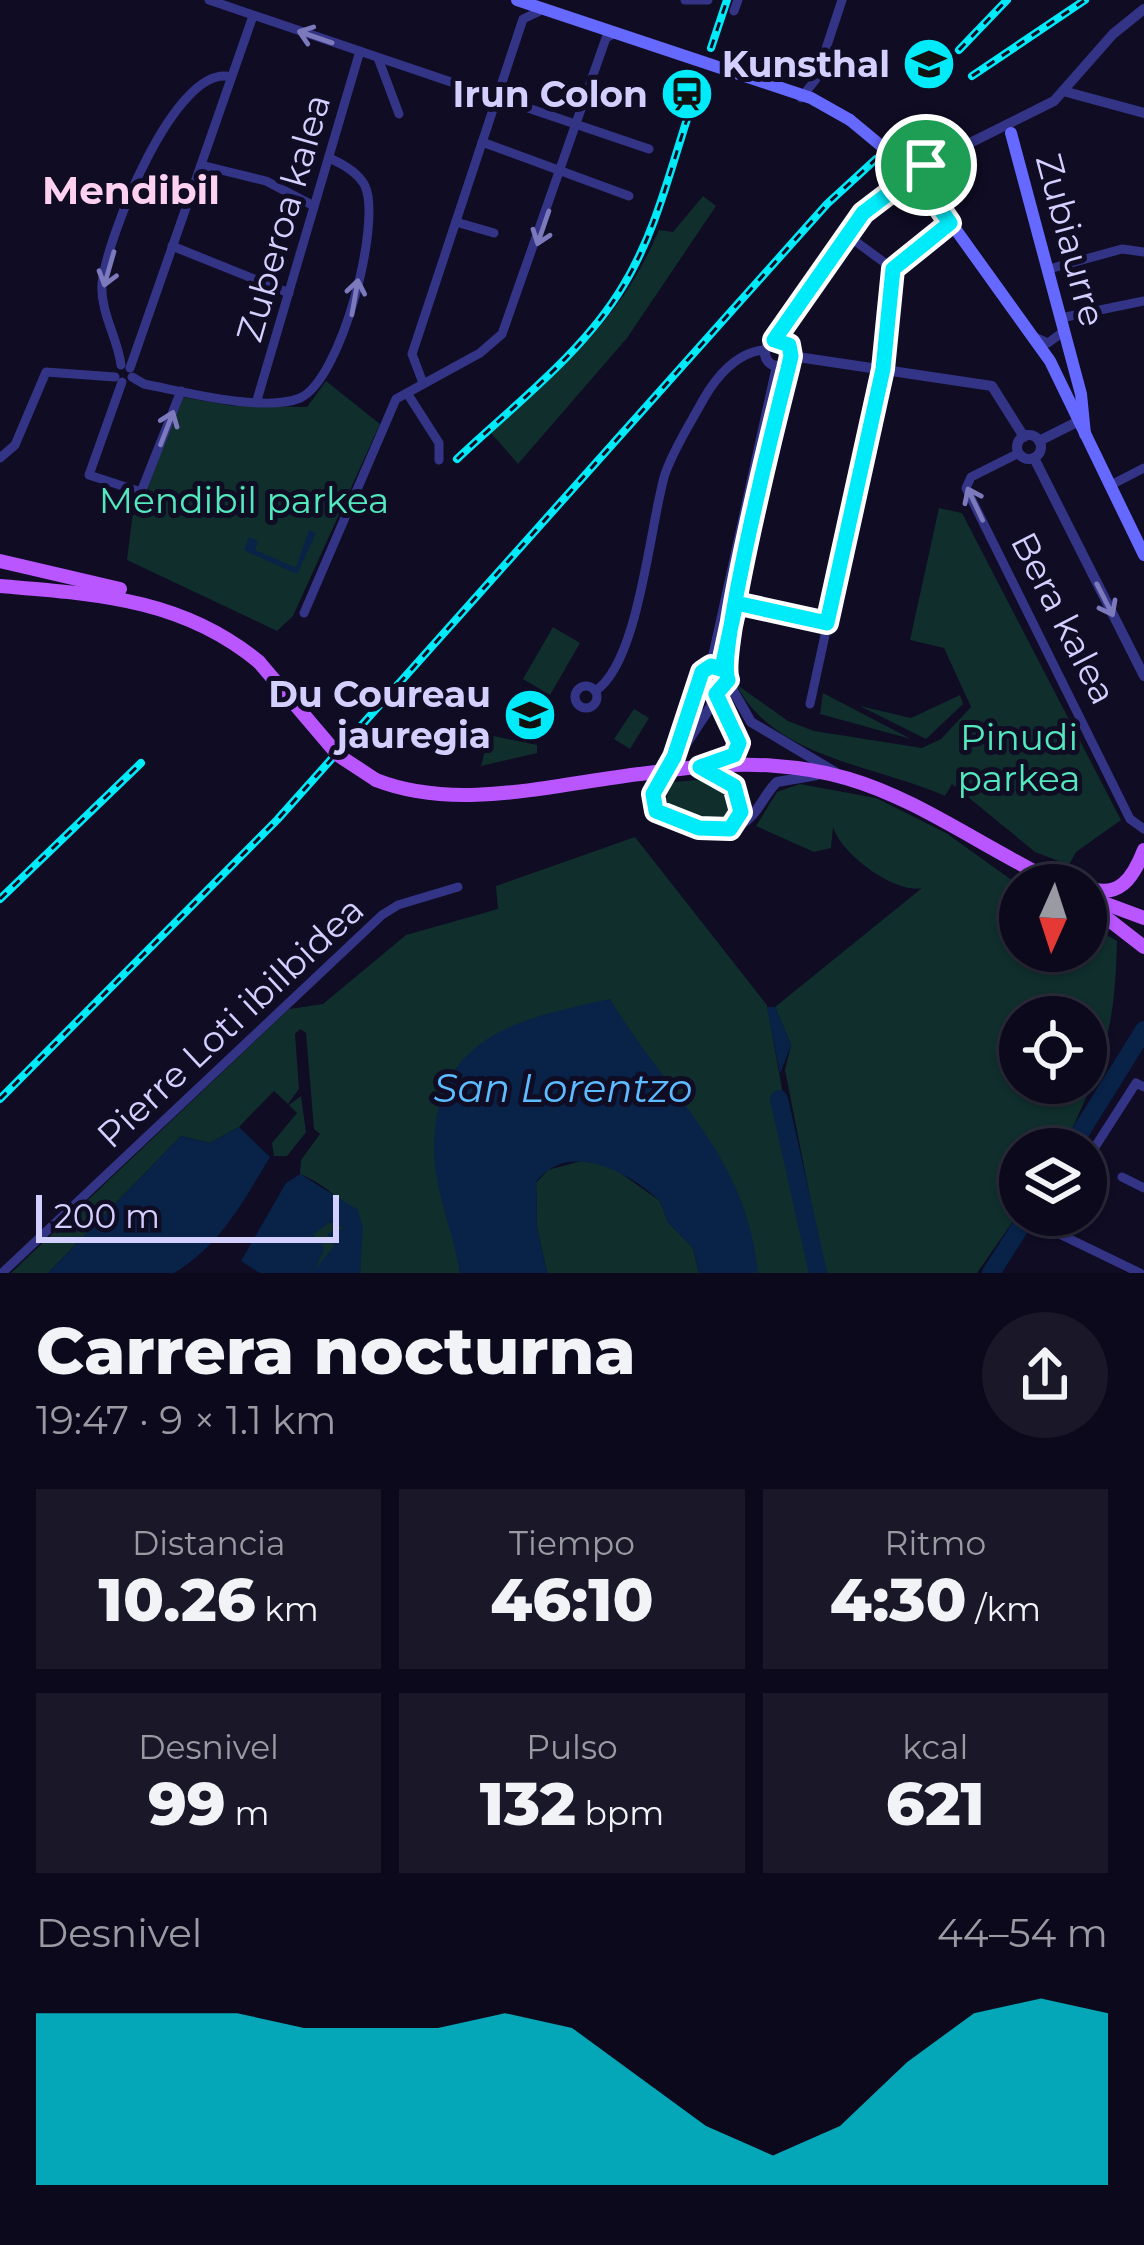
<!DOCTYPE html>
<html lang="es">
<head>
<meta charset="utf-8">
<style>
  :root { --surface:#0b091b; --page:#191728; --text:#f1f3f6; --muted:#9a9aa3; --line:#2b2a3a; --accent:#00ebfa }
  body { margin:0; font-family:Montserrat,sans-serif; background:var(--page); color:var(--text); height:100vh; display:flex; flex-direction:column; font-size:45px; white-space:nowrap }
  * { box-sizing:border-box; margin:0 }
  p { font-size:39px; color:var(--muted) }
  .icon { flex:none; width:66px; height:66px; fill:none; stroke:currentColor; stroke-width:2; stroke-linecap:round; stroke-linejoin:round }
  .map { position:relative; height:1273px; overflow:hidden }
  .sheet { display:flex; flex-direction:column; background:var(--surface); flex:1 }
  .sheet>* { flex:none }
  .needle { width:78px; rotate:183deg }
  .fabs { position:absolute; left:999px; top:864px; display:grid; gap:24px }
  .fabs a { display:grid; place-items:center; width:108px; height:108px; border-radius:50%; background:var(--surface); box-shadow:0 3px 9px #0004,0 0 0 3px var(--line); font-size:60px }
  .scale { position:absolute; left:36px; bottom:30px; width:303px; box-sizing:border-box; padding-left:12px; border:6px solid #d3cfff; border-top:0; font-size:33px; line-height:42px; white-space:nowrap; color:#d3cfff; -webkit-text-stroke:9px #0f0c24; paint-order:stroke }
  .pin { position:absolute; display:grid; place-items:center; width:102px; height:102px; color:#fff; margin:-51px; border:6px solid #fff; border-radius:50%; box-shadow:0 3px 12px #0007 }
  .round { display:grid; place-items:center; flex:none; width:126px; height:126px; border-radius:63px; background:var(--page) }
  .headline { display:flex; align-items:center; justify-content:space-between; height:204px; padding:0 36px }
  h1 { font-size:66px; font-weight:800; line-height:90px }
  .figures { display:grid; grid-template-columns:repeat(3,1fr); gap:18px; height:204px; padding:12px 36px }
  .figures div { display:grid; align-content:center; border-radius:0px; background:var(--page); text-align:center }
  .figures b { font-size:60px; font-weight:800 }
  .figures small { font-size:33px; font-weight:400 }
  .figures p { font-size:33px }
  .chart { height:336px; padding:24px 36px }
  .chart p { display:flex; justify-content:space-between }
  .chart svg { width:100%; height:216px; margin-top:12px; fill:var(--accent); opacity:.7 }
  .map>svg:first-child { display:block }
  .green { fill:#0f2e2c; fill-rule:evenodd }
  .water { fill:#082248; fill-rule:evenodd }
  .lines { fill:none; stroke-linecap:round; stroke-linejoin:round }
  .river { stroke:#082248; stroke-width:18 }
  .minor { stroke:#343487; stroke-width:9 }
  .tertiary { stroke:#343487; stroke-width:10 }
  .secondary { stroke:#6669ff; stroke-width:12 }
  .primary { stroke:#b956ff; stroke-width:14 }
  .rail-casing { stroke:#00ebfa; stroke-width:8 }
  .rail { stroke:#0f0c24; stroke-width:3; stroke-dasharray:9; stroke-linecap:butt }
  .secondary-bridge { stroke:#6669ff; stroke-width:12 }
  .primary-bridge { stroke:#b956ff; stroke-width:14 }
  .oneway { stroke:#7c7abd }
  .route-casing { stroke:#fff; stroke-width:24 }
  .route { stroke:#00ebfa; stroke-width:15 }
  .labels { text-anchor:middle; dominant-baseline:central; stroke-width:10; stroke-linejoin:round; paint-order:stroke }
  .poi-label { font-size:36px; font-weight:bold; fill:#d3cfff; stroke:#0f0c24; text-anchor:end }
  .street-label { font-size:36px; fill:#d3cfff; stroke:#0f0c24 }
  .park-label { font-size:36px; fill:#53e8bd; stroke:#0f0c24 }
  .neighbourhood-label { font-size:39px; font-weight:bold; fill:#ffd1f0; stroke:#0f0c24 }
  .water-label { font-size:39px; font-style:italic; fill:#5dbbff; stroke:#0f0c24 }
</style>
</head>
<body>
<div class="map">
<svg width="1144" height="1273" viewBox="0 0 1144 1273">
  <rect width="100%" height="100%" fill="#0f0c24"/>
  <g class="green">
    <path d="M703 196 716 206 627 338 518 464 491 433C562 369 621 320 659 230L673 232Z"/>
    <path d="M326 381 380 424 293 616 277 631 127 560 135 495 142 496 182 397 234 406 307 407Z"/>
    <path d="M939 508 962 513 1121 820 1076 852 1069 865 1035 852 952 784 945 796C873 764 774 759 736 684L788 721 814 731 922 748 941 739 971 707 944 648 910 640Z"/>
    <path d="M553 627 580 643 550 695 523 679Z"/>
    <path d="M823 693 911 739 820 714Z"/>
    <path d="M960 695 963 704 926 739 860 706 911 718Z"/>
    <path d="M634 709 649 718 630 749 614 739Z"/>
    <path d="M489 735 537 745V753L481 766Z"/>
    <path d="M711 779 734 800 729 819C706 823 681 820 665 802L672 782Z"/>
    <path d="M800 784 876 798 946 833 1020 886V951H1086V923L1117 941C1115 1036 1102 1064 1063 1149H1020V1211L977 1273H825L785 1070 791 1045 775 1007 922 888C895 894 841 854 833 827L831 848 814 852 756 826 777 792ZM1020 1017H1086V1083H1020Z"/>
    <path d="M635 837 767 1005 815 1273H758L609 999 455 1239 460 1273H360C362 1225 347 1194 300 1174L301 1160 320 1134 314 1129 306 1033 300 1029 295 1034 299 1089 288 1104 274 1091 239 1127 210 1143 181 1136 48 1273H11L289 1009 323 1004 406 935 498 909 496 886Z"/>
    <path d="M301 1096 306 1132 287 1156H274L272 1143 297 1113 289 1105Z"/>
    <path d="M588 1159 609 1165 660 1201 668 1222 693 1248 699 1273H547L537 1228 536 1183 548 1170Z"/>
    <path d="M330 1222 345 1228 330 1258 313 1273 314 1233Z"/>
  </g>
  <g class="water">
    <path d="M309 530 316 533 297 574 244 550 249 537 258 541 255 550 296 568Z"/>
    <path d="M610 999C666 1093 747 1155 758 1273H699L693 1248 668 1222 660 1201C630 1173 569 1139 536 1182L537 1228 547 1273H460C454 1233 433 1187 434 1147 436 1035 518 1019 610 999Z"/>
    <path d="M767 1007H775L791 1045 780 1074Z"/>
    <path d="M239 1127 270 1157C243 1202 220 1246 174 1273H48L181 1136 210 1143Z"/>
    <path d="M300 1174 358 1210 363 1228 360 1273H260L241 1261 286 1183ZM330 1222 345 1228 327 1234 334 1246 314 1271 324 1250 322 1243 312 1242 314 1234Z"/>
  </g>
  <g class="lines">
    <g class="river">
      <path d="M779 1099 818 1273"/>
      <path d="M1070 1149 1144 1030"/>
      <path d="M991 1273 1028 1215"/>
    </g>
    <g class="minor">
      <path d="M209 0 649 149"/>
      <path d="M685 0H708"/>
      <path d="M734 11 738 0"/>
      <path d="M378 58 399 114"/>
      <path d="M801 98 816 79 842 0"/>
      <path d="M482 142 629 196"/>
      <path d="M201 165 266 181 314 206"/>
      <path d="M456 222 494 233"/>
      <path d="M847 235 893 269"/>
      <path d="M172 246 289 293"/>
      <path d="M893 269 950 223"/>
      <path d="M1049 269 1122 249 1144 252"/>
      <path d="M1061 318 1144 301"/>
      <path d="M1034 337 1048 343 1064 331"/>
      <path d="M121 365C118 339 100 312 102 284 106 240 175 62 231 77"/>
      <path d="M130 368 253 16"/>
      <path d="M132 377 144 384C181 391 265 413 300 398 341 380 382 223 365 186 358 172 343 164 329 158"/>
      <path d="M122 382 89 475 141 492 181 391"/>
      <path d="M423 383 412 354 523 19 538 12"/>
      <path d="M407 393 439 443V460"/>
      <path d="M257 400 360 51"/>
      <path d="M1019 453 971 477 966 488 1130 819 1144 829"/>
      <path d="M0 458 15 445 46 372 115 377"/>
      <path d="M1109 486 1144 468"/>
      <path d="M736 603 827 623"/>
      <path d="M304 613 396 399 480 353 502 334 606 38 615 33"/>
      <path d="M724 671 787 362"/>
      <circle cx="586" cy="697" r="11"/>
      <path d="M595 691C639 664 650 523 665 474 674 448 690 424 703 400 716 377 737 352 764 350"/>
      <path d="M810 704 883 369 893 269"/>
      <path d="M1086 1161 1136 1083 1144 1087"/>
      <path d="M1122 1177 1144 1188"/>
      <path d="M1054 1215 1047 1228 1140 1273"/>
      <path d="M2 1273 382 915 398 905 458 887"/>
    </g>
    <g class="tertiary">
      <path d="M1063 91 1144 113"/>
      <circle cx="778" cy="353" r="13"/>
      <path d="M774 340 871 205 926 165 1054 101 1113 34 1144 9"/>
      <path d="M791 356 992 386 1024 437"/>
      <circle cx="1029" cy="447" r="12"/>
      <path d="M1039 441 1077 422"/>
      <path d="M1034 458 1144 676"/>
      <path d="M711 666 777 366"/>
      <circle cx="713" cy="680" r="14"/>
      <path d="M727 680 751 722 835 772"/>
      <path d="M712 694 711 706 653 794 657 810C682 826 721 841 747 820 760 810 765 793 777 782L817 775"/>
      <path d="M715 694 739 743 734 755 717 762"/>
      <path d="M674 757 701 686"/>
      <path d="M706 770 727 779 739 795 736 825"/>
    </g>
    <g class="secondary">
      <path d="M517 0 811 98 850 120"/>
      <path d="M1011 133 1081 394 1085 434"/>
      <path d="M897 159 923 184 1050 361 1144 555"/>
    </g>
    <g class="primary">
      <path d="M0 561 120 589"/>
      <path d="M0 586C95 594 182 598 259 662"/>
      <path d="M679 769C861 748 911 809 1060 885"/>
      <path d="M376 780C457 812 555 784 640 774"/>
      <path d="M1086 887C1119 900 1133 878 1144 850"/>
      <path d="M1093 899 1144 918"/>
      <path d="M1086 902 1144 947"/>
    </g>
    <g class="rail-casing">
      <g id="rail">
        <path d="M711 48 727 0"/>
        <path d="M959 50 1007 0"/>
        <path d="M972 76 1085 0"/>
        <path d="M457 459C513 406 583 353 623 286 655 234 670 171 689 113"/>
        <path d="M0 899 141 763"/>
        <path d="M0 1099 277 820 827 204 876 159"/>
      </g>
    </g>
    <use href="#rail" class="rail"/>
    <path class="secondary-bridge" d="M850 120 897 159"/>
    <g class="primary-bridge">
      <path d="M259 662 338 755 376 780"/>
      <path d="M640 774 679 769"/>
    </g>
  </g>
  <defs><path id="oneway-shaft" d="M-6 0H5M1.5-3L5.5 0L1.5 3" fill="none" stroke-width="1.6" stroke-linecap="round" stroke-linejoin="round" transform="scale(3)"/></defs>
  <g class="oneway">
    <use href="#oneway-shaft" transform="translate(315 37) rotate(-161)"/>
    <use href="#oneway-shaft" transform="translate(543 228) rotate(109)"/>
    <use href="#oneway-shaft" transform="translate(109 269) rotate(106)"/>
    <use href="#oneway-shaft" transform="translate(355 297) rotate(-80)"/>
    <use href="#oneway-shaft" transform="translate(167 428) rotate(-69)"/>
    <use href="#oneway-shaft" transform="translate(975 504) rotate(-115)"/>
    <use href="#oneway-shaft" transform="translate(1105 600) rotate(63)"/>
  </g>
  <g class="lines">
    <g class="route-casing">
      <path id="route" d="M926 165 863 213 774 340 789 345 791 356 788 369C776 416 717 651 728 680L716 694 739 743 734 755 700 767 734 786 741 812 730 829 699 828 656 811 653 794 674 757 702 672 711 666 724 670 723 663 736 603 827 623 883 369 893 269 950 223 923 184 926 165"/>
    </g>
    <use href="#route" class="route"/>
  </g>
  <defs>
    <g id="school-disc" transform="scale(2.7)"><circle r="9.5" fill="#00ebfa" stroke="#0f0c24"/><path d="M0-5L7-2L0 1L-7-2ZM-4 1L0 2.5L4 1V4Q0 6-4 4Z" fill="#111"/></g>
    <g id="station-disc" transform="scale(2.7)"><circle r="9.5" fill="#00ebfa" stroke="#0f0c24"/><path d="M-3-6H3Q5-6 5-4V2Q5 4 3 4L4.5 6H3L1.5 4h-3L-3 6H-4.5L-3 4Q-5 4-5 2V-4Q-5-6-3-6ZM-3.5-4v3h7v-3ZM-3.5 1v1.5H-2V1ZM2 1v1.5H3.5V1Z" fill="#111"/></g>
    <g id="university-disc" transform="scale(2.7)"><circle r="9.5" fill="#00ebfa" stroke="#0f0c24"/><path d="M0-5L7-2L0 1L-7-2ZM-4 1L0 2.5L4 1V4Q0 6-4 4Z" fill="#111"/></g>
  </defs>
  <g fill-rule="evenodd">
    <use href="#school-disc" x="929" y="64"/>
    <use href="#station-disc" x="687" y="94"/>
    <use href="#university-disc" x="530" y="715"/>
  </g>
  <g class="labels">
    <g class="poi-label">
      <text x="890" y="64">Kunsthal</text>
      <text x="648" y="94">Irun Colon</text>
      <text x="491" y="694">Du Coureau<tspan x="491" dy="41">jauregia</tspan></text>
    </g>
    <g class="street-label">
      <text transform="translate(283 218) rotate(-74)">Zuberoa kalea</text>
      <text transform="translate(1071 240) rotate(75)">Zubiaurre</text>
      <text transform="translate(1064 618) rotate(63)">Bera kalea</text>
      <text transform="translate(230 1022) rotate(-43)">Pierre Loti ibilbidea</text>
    </g>
    <g class="park-label">
      <text x="244" y="500">Mendibil parkea</text>
      <text x="1019" y="737">Pinudi<tspan x="1019" dy="41">parkea</tspan></text>
    </g>
    <g class="neighbourhood-label">
      <text x="131" y="190">Mendibil</text>
    </g>
    <g class="water-label">
      <text x="563" y="1088">San Lorentzo</text>
    </g>
  </g>
</svg>
<div class="fabs">
<a><svg class="needle" viewBox="-14 -14 28 28"><path d="M0-13l5 13h-10z" fill="#e53935"/><path d="M0 13l5-13h-10z" fill="#9a9aa3"/></svg></a>
<a><svg class="icon" aria-label="locate" viewBox="0 0 24 24"><circle cx="12" cy="12" r="6"/><path d="M12 2v4M12 18v4M2 12h4M18 12h4"/></svg></a>
<a><svg class="icon" aria-label="layers" viewBox="0 0 24 24"><path d="M12 4l9 5-9 5-9-5zM3 14l9 5 9-5"/></svg></a>
</div>
<div class="scale">200 m</div>
<div class="pin" style="left:926px;top:165px;background:#1e9e55"><svg class="icon" aria-label="arrive" viewBox="0 0 24 24"><path d="M6 21V4h12l-3 4 3 4H6"/></svg></div>
</div>
<section class="sheet">
<div class="headline"><div><h1>Carrera nocturna</h1><p>19:47 · 9 × 1.1 km</p></div><a class="round"><svg class="icon" aria-label="share" viewBox="0 0 24 24"><path d="M12 15V3M7 8l5-5 5 5M5 13v7h14v-7"/></svg></a></div>
<div class="figures">
<div><p>Distancia</p><b>10.26<small> km</small></b></div>
<div><p>Tiempo</p><b>46:10</b></div>
<div><p>Ritmo</p><b>4:30<small> /km</small></b></div>
</div>
<div class="figures">
<div><p>Desnivel</p><b>99<small> m</small></b></div>
<div><p>Pulso</p><b>132<small> bpm</small></b></div>
<div><p>kcal</p><b>621</b></div>
</div>
<div class="chart"><p><span>Desnivel</span>44–54 m</p>
<svg viewBox="0 0 160 44" preserveAspectRatio="none"><path d="M0 44V9L10 9L20 9L30 9L40 12L50 12L60 12L70 9L80 12L90 22L100 32L110 38L120 32L130 19L140 9L150 6L160 9V44z"/></svg>
</div>
</section>
</body>
</html>
